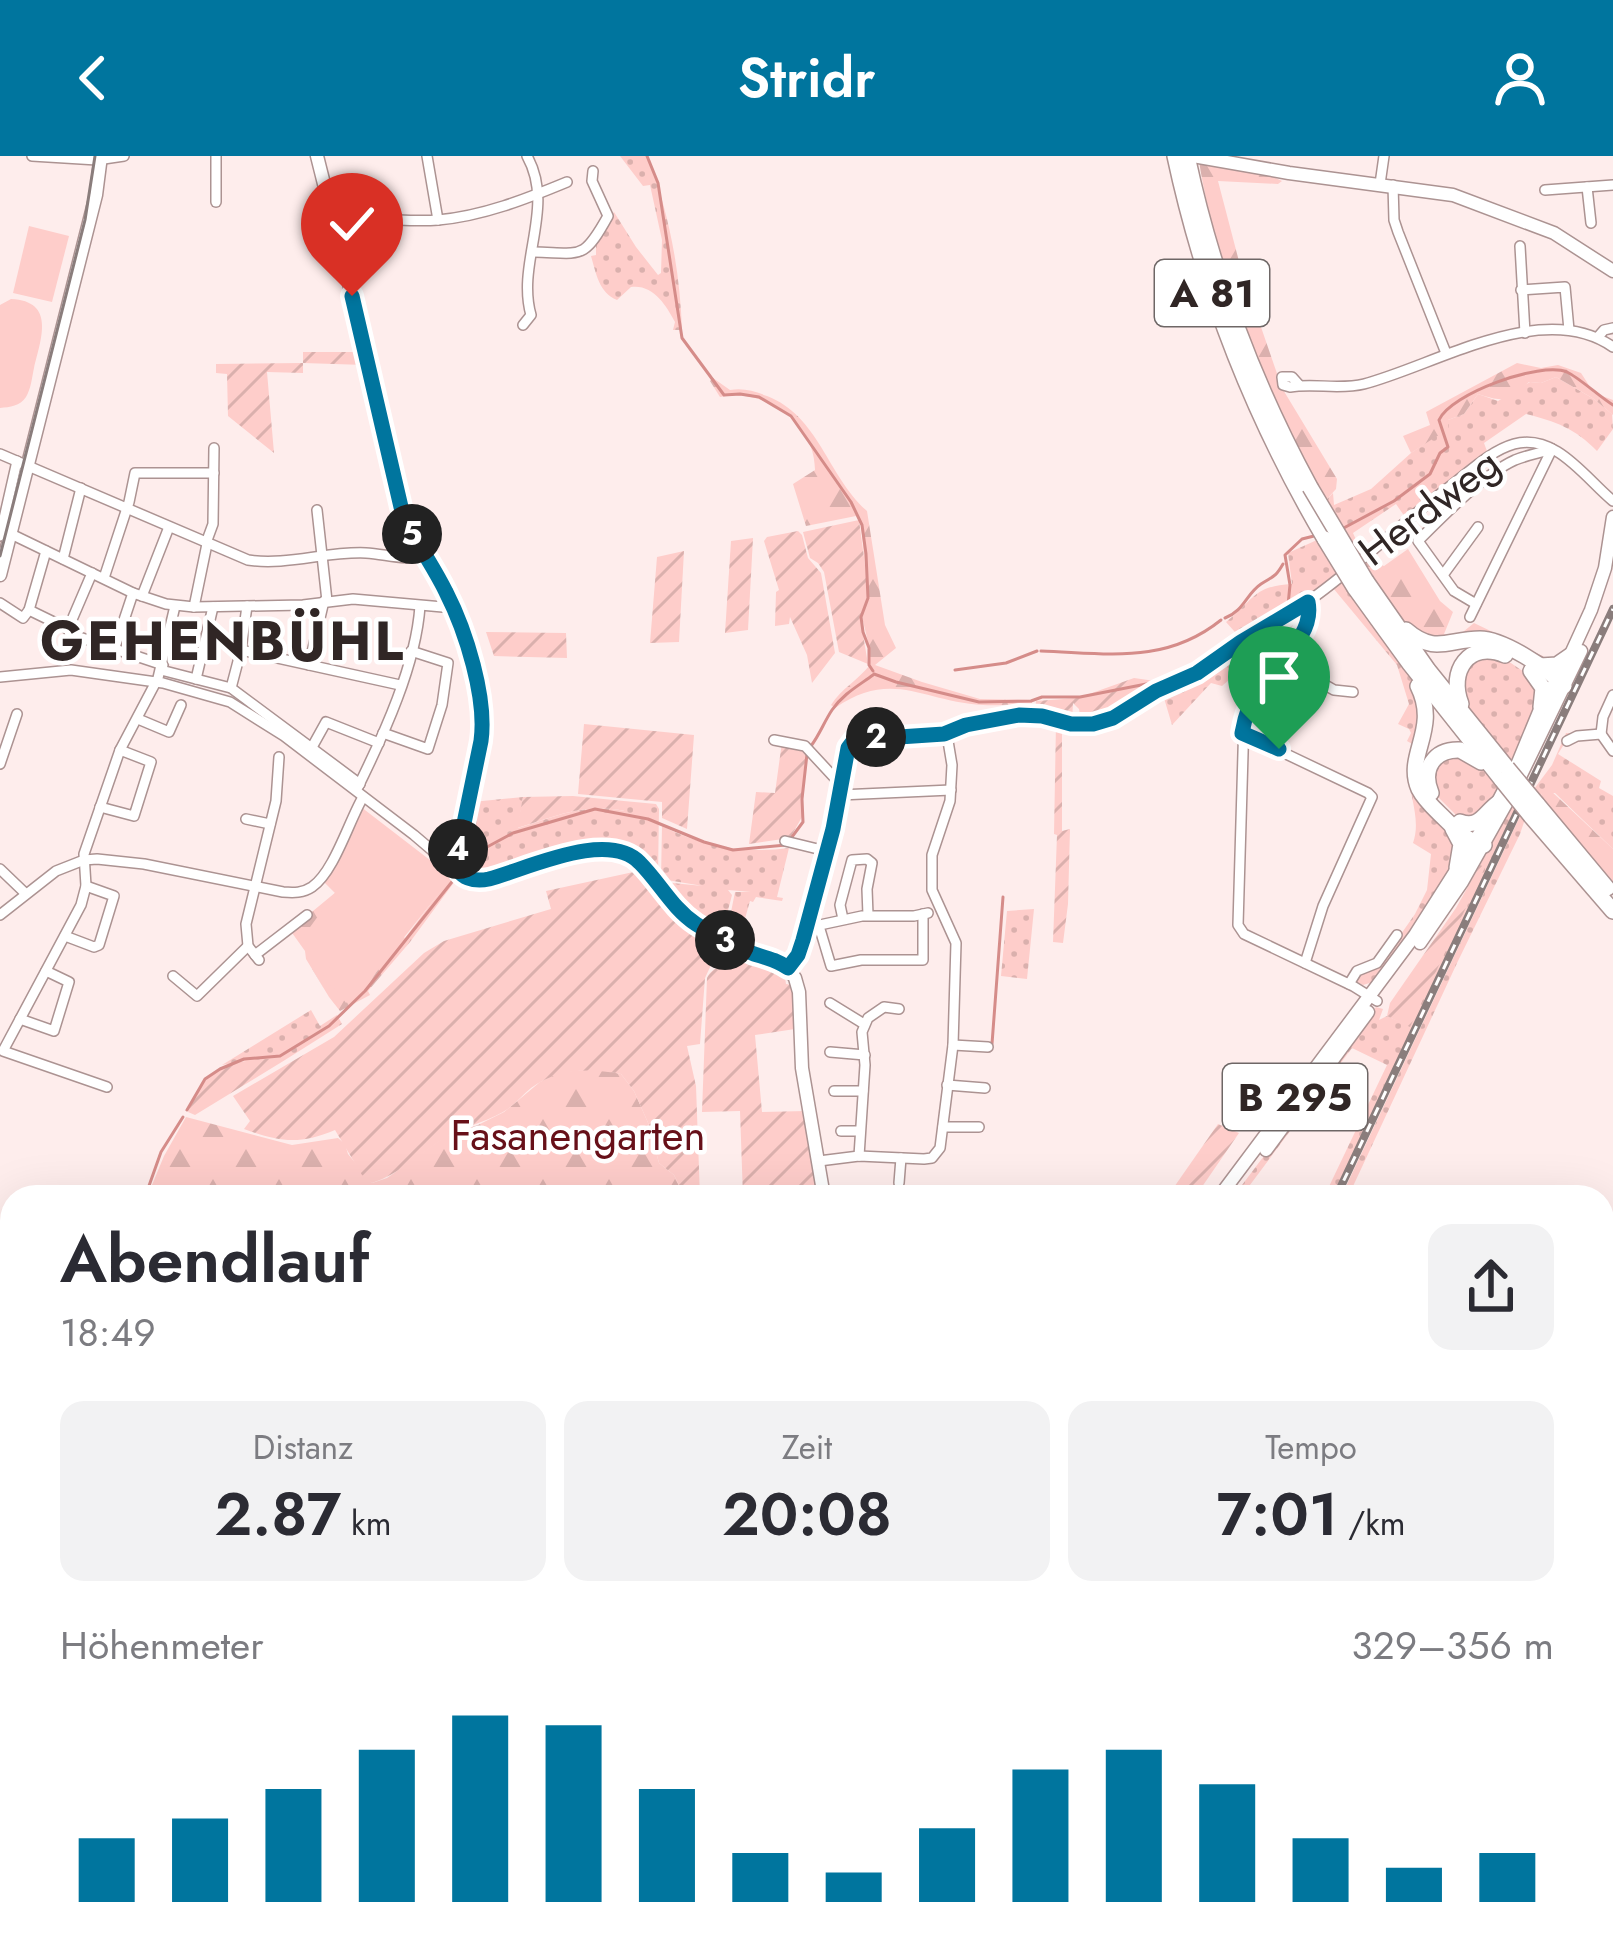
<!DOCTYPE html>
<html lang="de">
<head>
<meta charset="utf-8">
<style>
  :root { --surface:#fff; --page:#f2f2f3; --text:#2b2b33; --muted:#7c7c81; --accent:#00759e }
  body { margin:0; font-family:Jost,sans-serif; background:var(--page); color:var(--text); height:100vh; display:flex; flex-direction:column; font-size:45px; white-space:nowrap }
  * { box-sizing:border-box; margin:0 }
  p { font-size:39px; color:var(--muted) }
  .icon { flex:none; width:66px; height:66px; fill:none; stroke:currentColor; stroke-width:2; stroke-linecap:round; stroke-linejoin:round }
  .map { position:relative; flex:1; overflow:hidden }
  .sheet { position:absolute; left:0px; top:1029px; width:1614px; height:768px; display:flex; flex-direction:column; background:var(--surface); border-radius:36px 36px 0 0; box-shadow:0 12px 48px #0002 }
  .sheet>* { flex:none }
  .pin { position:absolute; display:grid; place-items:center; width:102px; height:102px; color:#fff; margin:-123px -51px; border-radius:50% 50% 50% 0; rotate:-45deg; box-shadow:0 0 12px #0007 }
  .pin .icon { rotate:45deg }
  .km { position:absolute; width:60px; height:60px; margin:-30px; border-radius:50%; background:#222; color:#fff; font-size:33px; line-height:60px; text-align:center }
  .round { display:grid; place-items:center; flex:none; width:126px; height:126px; border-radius:24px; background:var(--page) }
  .headline { display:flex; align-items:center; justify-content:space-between; height:204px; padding:0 60px }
  h1 { font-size:66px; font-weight:600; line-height:90px }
  .stats { display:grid; grid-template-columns:repeat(3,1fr); gap:18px; height:204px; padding:12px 60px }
  .stats div { display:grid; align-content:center; border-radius:24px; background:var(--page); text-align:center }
  .stats b { font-size:60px; font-weight:600 }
  .stats small { font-size:33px; font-weight:400 }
  .stats p { font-size:33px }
  .chart { height:336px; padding:24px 60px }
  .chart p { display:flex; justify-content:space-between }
  .chart svg { width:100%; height:216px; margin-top:12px; stroke:var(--accent); stroke-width:6 }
  header { display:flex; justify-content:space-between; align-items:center; height:156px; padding:0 60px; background:var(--accent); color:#fff; font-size:54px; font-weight:600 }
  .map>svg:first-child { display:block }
  .grass { fill:url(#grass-dots) }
  .forest { fill:url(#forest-firs) }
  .garden { fill:url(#garden-furrows) }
  .pitch { fill:#fecdca }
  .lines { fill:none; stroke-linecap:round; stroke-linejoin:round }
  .stream { stroke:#d58c89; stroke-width:3 }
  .minor-casing { stroke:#ac9392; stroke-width:12 }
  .major-casing { stroke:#ac9392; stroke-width:15 }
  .highway-casing { stroke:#ac9392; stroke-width:18 }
  .minor { stroke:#fff; stroke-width:9 }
  .major { stroke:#fff; stroke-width:12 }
  .highway { stroke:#fff; stroke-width:15 }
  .tram { stroke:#8a7d7c; stroke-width:3 }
  .rail-casing { stroke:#8a7d7c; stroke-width:8 }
  .rail { stroke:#fff; stroke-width:3; stroke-dasharray:9; stroke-linecap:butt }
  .highway-bridge-casing { stroke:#ac9392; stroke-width:18; stroke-linecap:butt }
  .highway-bridge { stroke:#fff; stroke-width:15 }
  .route-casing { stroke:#fff; stroke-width:24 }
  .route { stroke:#00759e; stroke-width:15 }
  .labels { text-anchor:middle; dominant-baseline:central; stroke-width:9; stroke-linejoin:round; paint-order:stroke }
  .shield { fill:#fff; stroke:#6e6766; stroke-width:3 }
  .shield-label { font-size:39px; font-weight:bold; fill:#302625 }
  .street-label { font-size:42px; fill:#302625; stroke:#fff }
  .park-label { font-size:42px; fill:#671019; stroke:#fff }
  .district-label { font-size:54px; font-weight:bold; letter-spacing:3px; fill:#302625; stroke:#fff }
</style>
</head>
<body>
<header><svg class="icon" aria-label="back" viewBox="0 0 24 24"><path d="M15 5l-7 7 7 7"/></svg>Stridr<svg class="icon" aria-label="person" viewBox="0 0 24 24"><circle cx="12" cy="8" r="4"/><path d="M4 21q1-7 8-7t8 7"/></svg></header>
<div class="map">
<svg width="1613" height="1797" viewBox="0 0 1613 1797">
  <defs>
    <pattern id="grass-dots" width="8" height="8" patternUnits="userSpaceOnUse" patternTransform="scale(3)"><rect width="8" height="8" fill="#fecdca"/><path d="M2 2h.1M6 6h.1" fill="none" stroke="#dab0ad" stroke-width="1.8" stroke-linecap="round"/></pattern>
    <pattern id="forest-firs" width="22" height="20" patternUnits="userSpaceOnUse" patternTransform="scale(3)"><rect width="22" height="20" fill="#fecdca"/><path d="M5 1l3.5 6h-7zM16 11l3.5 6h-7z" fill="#dab0ad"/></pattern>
    <pattern id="garden-furrows" width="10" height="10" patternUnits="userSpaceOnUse" patternTransform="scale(3)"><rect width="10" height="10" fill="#fecdca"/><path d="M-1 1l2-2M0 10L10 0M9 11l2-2" fill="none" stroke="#dab0ad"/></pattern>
  </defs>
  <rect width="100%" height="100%" fill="#feedec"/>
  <g class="grass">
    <path d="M620 0H647C669 55 680 115 682 174H673L675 166C666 149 653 128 631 131L617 144C599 137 596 117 591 100L596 99V86L614 56 636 91 658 119 661 117 662 84 650 29 643 30Z"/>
    <path d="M1556 221 1594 243 1612 258 1613 273 1597 295C1576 273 1555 265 1526 258L1484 287 1488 298 1405 361 1396 348 1353 377 1362 397 1358 400 1326 344 1333 337 1334 349 1371 333 1411 297 1437 279 1448 264 1464 258 1478 238 1498 245 1530 226 1541 227Z"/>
    <path d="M1317 384 1337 417 1297 449 1242 484 1226 466C1254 444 1253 430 1292 428L1288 397Z"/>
    <path d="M1338 421 1415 527 1422 542 1412 613 1454 678V708L1418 767 1373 826 1363 829 1357 826 1356 820 1378 811 1415 758 1427 734 1431 698 1413 687C1424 655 1399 629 1414 589L1407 585 1411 577 1409 573 1398 568 1409 548 1397 509 1333 432Z"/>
    <path d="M1230 498 1247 508 1222 530 1211 527 1172 569 1161 532Z"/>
    <path d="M1479 500 1505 503 1536 524 1539 542 1512 606C1499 590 1451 544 1458 523 1461 515 1473 506 1479 500Z"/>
    <path d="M1566 577H1571L1558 598 1601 625 1599 632 1613 640V693L1555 637H1542L1541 641 1534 633 1552 609Z"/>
    <path d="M1444 598 1474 603 1499 633 1480 662 1458 661 1435 638V606Z"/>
    <path d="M523 641 518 672C557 660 584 647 624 655V645L656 648 659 653 658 720 624 693 483 720 470 717 461 704 472 646Z"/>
    <path d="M1513 649 1517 654 1333 1041H1324L1387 909 1352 892 1241 1041H1233L1376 851 1383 853 1379 864 1387 860 1410 870 1484 712 1480 709Z"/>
    <path d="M1521 658 1525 663 1520 678 1458 805 1348 1041H1341Z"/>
    <path d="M662 670C703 691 744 698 789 692L777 741 783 742 782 745 756 741 753 746 750 745 740 780 743 781 742 786 727 776 735 736H751L728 734 732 739 722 778 681 754 662 726 703 730 661 723Z"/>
    <path d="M1034 753 1027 823 1001 820 1007 755Z"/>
    <path d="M311 854 320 870 337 859 342 868 285 904 244 905 222 909Z"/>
    <path d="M0 1487 12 1502V1584L9 1601 12 1644 8 1673 0 1691Z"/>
  </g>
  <g class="forest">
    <path d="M1199 5C1227 10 1259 13 1282 25L1278 28 1218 25 1241 113 1282 232 1337 323 1336 333 1326 344C1271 250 1216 114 1199 5Z"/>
    <path d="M1517 207 1541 212 1558 209 1581 217 1594 237 1613 244V259L1594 243 1556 221 1541 227 1529 226C1508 245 1505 247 1478 238L1464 258 1448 264 1449 279 1437 280 1411 297 1403 280 1430 269 1426 256Z"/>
    <path d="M713 222 730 234C744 232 754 235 767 240 819 260 828 321 867 355L885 469 896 492 875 509 922 526 980 543 1032 544V547C1016 548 999 550 983 549 924 546 892 512 835 552L831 549C842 532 857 525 870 509V494L862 461 868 443 861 369 856 360 806 370 793 328 815 314C815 266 766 232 720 241L710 225Z"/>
    <path d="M1408 393 1440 445 1453 456 1444 478 1458 480 1474 467 1555 506 1546 508 1520 495 1433 485 1401 465 1363 407 1368 404 1384 410Z"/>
    <path d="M1549 633 1613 693V727L1541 641 1542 637Z"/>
    <path d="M454 717 458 721 410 786 368 835 370 839 340 855 329 841 306 803 305 795 290 774 336 736 405 782Z"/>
    <path d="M597 913 621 918 634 935 649 969 659 1007 674 1019 685 1041H147L164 1000 186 961 292 989 338 982 345 988 348 998 372 1027 387 1022 446 980 478 969 504 956 540 926 560 916Z"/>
  </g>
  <g class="garden">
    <path d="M303 196H363L365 209 303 207V217L267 216 274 297 228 260 227 218 216 217V208L303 207Z"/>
    <path d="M859 364 867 424V442L860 461 868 508 839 496 824 416 818 407 810 402 803 376Z"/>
    <path d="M798 375 802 379 808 402 821 417 835 497 812 527 807 499 790 461 789 468 775 470 776 436 779 434 764 385 767 381Z"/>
    <path d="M753 382 748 474 725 477 731 385Z"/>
    <path d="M684 395 679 486 650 487 657 401Z"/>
    <path d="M486 476 566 477 567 502 494 500Z"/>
    <path d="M1134 522 1155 525 1128 539 1131 547 1115 557 1081 566 1079 553 1073 547 1072 565 1035 556 1036 545 1078 542Z"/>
    <path d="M1056 567 1062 568V675L1070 673 1068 748 1063 787 1053 786 1057 679 1054 678Z"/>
    <path d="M584 568 694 579 687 673 662 662V646L578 638Z"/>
    <path d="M782 586 803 589 806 597 802 661 790 682 749 688 756 636 775 637Z"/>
    <path d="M573 640 624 645 625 655C583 647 557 660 517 672L523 641Z"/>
    <path d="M1480 709 1485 711 1410 871 1387 860 1390 847 1456 752Z"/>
    <path d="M638 715 679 765 725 793V797L711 809 705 822 700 888 687 890 696 930 700 1041H685L674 1019 659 1007 649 969 634 935 621 918C588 912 559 912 531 932 521 940 514 950 503 956 484 967 461 971 443 983 419 999 399 1018 372 1027L362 1019 335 974C299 989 280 986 244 973L250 965 233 940 334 881 424 797 444 785 551 753 546 735Z"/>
    <path d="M744 801 774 813 785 822 786 828 793 829 795 873 755 879 762 956 806 955 818 1037 800 1041H743L740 955 702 956 707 822C713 809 731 806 744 801Z"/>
    <path d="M282 902 285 904 195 959 188 956C209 903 232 906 282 902Z"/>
    <path d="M1218 968 1239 977 1195 1041 1172 1034Z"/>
  </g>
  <g class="pitch">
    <path d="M29 70 69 80 52 146 13 137Z"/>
    <path d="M11 143C56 145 41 183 34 212 32 221 31 233 26 241 20 250 10 251 0 252V149Z"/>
    <path d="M361 651 452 721 363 833 346 847 337 835 321 823 332 808 302 782 335 737 324 726Z"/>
    <path d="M0 1158 12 1161V1380H0Z"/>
  </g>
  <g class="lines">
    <g class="stream">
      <path d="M647 0 658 27 682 182 724 239 740 238 759 241 791 260 851 346 862 369 866 398 868 442 861 461 863 476 869 492V509L873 515"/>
      <path d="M1340 374 1394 345 1430 318 1440 297 1448 291 1439 264C1450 238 1540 205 1567 216 1578 221 1600 241 1613 249"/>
      <path d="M1225 462C1244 455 1246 438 1261 428 1273 420 1275 422 1283 408"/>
      <path d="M1249 476 1288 449 1290 429 1285 399 1302 383 1314 380"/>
      <path d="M1041 495C1107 497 1165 509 1221 464"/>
      <path d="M955 514 1006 507 1037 495"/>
      <path d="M1190 517 1207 506"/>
      <path d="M874 518 896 526 979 546 1031 545 1042 541H1080L1182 521"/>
      <path d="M811 590C820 578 824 566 832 554 843 538 858 530 873 519"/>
      <path d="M466 711 487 691 513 677 595 653 648 663 704 686 733 694 786 689 803 666 802 643 807 598"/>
      <path d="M992 888 1003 741"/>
      <path d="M187 954 205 923 220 913 244 903 280 900 329 870 365 835 455 722"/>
      <path d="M145 1041 161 996 183 961"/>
      <path d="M1602 1115 1613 1080"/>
      <path d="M1477 1797 1479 1785"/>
    </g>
    <g class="minor-casing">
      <g id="minor">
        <path d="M32 0 97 4 124 0"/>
        <path d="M216 0V46"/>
        <path d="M427 0 438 64"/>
        <path d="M1380 28 1384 0"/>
        <path d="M1393 29 1394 64 1398 76 1446 197"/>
        <path d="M1587 31 1591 67"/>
        <path d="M1545 34 1613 29"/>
        <path d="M333 69C371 58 401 67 438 64 483 60 526 43 567 26"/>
        <path d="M1520 90 1525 177"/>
        <path d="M534 96C582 97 583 105 608 60L592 25 593 15"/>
        <path d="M1521 134 1565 131 1569 174"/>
        <path d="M523 169 531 159C516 106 556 52 527 0"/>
        <path d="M1598 181 1604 174 1613 172"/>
        <path d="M1300 230 1292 221H1282L1283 229 1290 231C1314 227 1340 234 1364 228 1436 209 1543 142 1613 191"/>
        <path d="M0 298 248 404C287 410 327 395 366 397 385 398 406 405 424 400"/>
        <path d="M317 354 327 445"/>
        <path d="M11 378 133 437 166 448 194 451 303 449 353 443 454 452"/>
        <path d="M0 380 17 305"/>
        <path d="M206 387 213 368 214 292"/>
        <path d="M63 403 81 332"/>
        <path d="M1443 419 1478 371"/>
        <path d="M104 422 129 346 135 317H214"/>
        <path d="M142 440 169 371"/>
        <path d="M1308 445 1310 459 1297 485 1258 531 1244 563 1238 769 1244 778 1353 830 1377 845"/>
        <path d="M0 447 23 462 29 454 46 395"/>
        <path d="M1476 448 1454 435 1418 385C1443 360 1484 318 1515 304 1527 299 1540 297 1552 293"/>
        <path d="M194 451 207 388"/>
        <path d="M29 454 68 473 70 478 163 509"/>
        <path d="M1470 461 1552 293"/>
        <path d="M68 473 92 417"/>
        <path d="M114 494 133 437"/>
        <path d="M241 494 400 529"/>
        <path d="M1283 505 1334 534 1353 536"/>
        <path d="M309 509 324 445"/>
        <path d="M161 514 231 532 360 628"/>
        <path d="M0 521 71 514 163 527 230 546 284 580 414 679 448 708 457 712"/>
        <path d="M196 523 213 451"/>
        <path d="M231 532 241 494 247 450"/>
        <path d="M138 563 169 576 181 549"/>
        <path d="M383 577 428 593 442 549 448 507 411 495"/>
        <path d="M1242 577 1368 637 1372 641 1323 750 1305 807"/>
        <path d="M1601 578 1603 561 1613 539"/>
        <path d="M1601 578 1613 595"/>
        <path d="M774 584 805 590 842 630"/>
        <path d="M1567 585 1577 580 1601 578"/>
        <path d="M311 593 326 566 379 587"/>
        <path d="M0 608 17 558"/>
        <path d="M358 631C384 578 416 509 420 450"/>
        <path d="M840 639 951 634"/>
        <path d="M100 651 134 660 151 606 120 594"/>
        <path d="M246 663 270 668"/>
        <path d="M785 685 826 695"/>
        <path d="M0 713 25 737"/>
        <path d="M0 759 56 715 84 704 97 703 144 708 283 736C294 737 303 737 312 731 334 716 349 665 363 641"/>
        <path d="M843 763 840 749 852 704 867 703 872 707 867 733 868 759"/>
        <path d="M815 770 862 760H914L928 757"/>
        <path d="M819 770 831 810 861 804H923V758"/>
        <path d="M65 780 94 791 99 789 114 740 86 730"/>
        <path d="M255 799 307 759"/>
        <path d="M259 804 248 790 246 768 276 645 279 601"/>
        <path d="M788 812 803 783 833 673 848 592 854 584 944 578C957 569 1026 556 1042 559 1058 563 1069 570 1086 568 1123 565 1131 546 1160 533 1168 529 1177 528 1186 524 1205 515 1222 500 1239 488 1262 472 1287 460 1310 444 1357 411 1399 369 1445 334 1466 319 1489 295 1514 288 1556 277 1585 322 1613 345"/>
        <path d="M173 820 197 840 248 790"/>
        <path d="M1349 828 1357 815 1377 807 1397 779"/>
        <path d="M830 847 864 868"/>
        <path d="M20 863 54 875 69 826 46 815"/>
        <path d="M953 889 988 891"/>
        <path d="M830 896 865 899"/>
        <path d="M947 929 985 932"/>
        <path d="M107 931 3 895 81 749 86 730 84 698 120 594 158 522 175 450"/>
        <path d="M834 935H863"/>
        <path d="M943 971H979"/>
        <path d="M841 975H860"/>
        <path d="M859 1000 865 909 862 876 868 862 884 851 899 853"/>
        <path d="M819 1005 859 1000 924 1003 932 1002 940 992 953 889 956 787 932 734V699L950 645 952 609 948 585 944 578"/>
        <path d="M899 1027 901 1002"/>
        <path d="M1602 1398 1604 1390"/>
        <path d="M332 1785 374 1793"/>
        <path d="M483 1785 505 1797"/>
        <path d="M1078 1785H1098"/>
        <path d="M129 1797 135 1785"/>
        <path d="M273 1797 276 1785"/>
        <path d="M316 1797 318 1785"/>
        <path d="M448 1797 453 1785"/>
        <path d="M575 1797 590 1785"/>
        <path d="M986 1797 1011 1785"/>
        <path d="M1132 1797 1135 1785"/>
        <path d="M1252 1797V1785"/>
        <path d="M1405 1797 1407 1785"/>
      </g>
    </g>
    <g class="major-casing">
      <g id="major">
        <path d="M317 0 366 195 401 351 412 379 454 452 481 539V585L462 671 457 712 464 720 480 725 585 695 624 697 638 704 678 755 693 767 723 784 777 805 788 812 795 822 799 836 802 912 824 1041"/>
        <path d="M1193 0 1289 17 1453 39 1554 77 1613 115"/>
        <path d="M0 419 96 39 101 0"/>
        <path d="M1519 623 1581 495"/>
        <path d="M1420 787 1462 726 1507 646"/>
        <path d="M1266 994 1368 856"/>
        <path d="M1219 1041 1415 779 1490 661 1517 609 1541 551 1570 500 1591 454 1605 412 1613 361"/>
        <path d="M0 1481 12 1497"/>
        <path d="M1602 1521H1613"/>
        <path d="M5 1695 12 1674"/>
        <path d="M0 1716 12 1693"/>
        <path d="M236 1785 245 1797"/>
        <path d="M894 1797 896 1785"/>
      </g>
    </g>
    <g class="highway-casing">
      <g id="highway">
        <path d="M1175 0C1204 135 1255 264 1325 383"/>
        <path d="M1187 0C1212 117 1253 226 1310 331"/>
        <path d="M1366 425 1428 514 1507 612"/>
        <path d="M1355 432 1410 508 1502 624"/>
        <path d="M1406 474C1435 499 1448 483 1480 483 1503 483 1549 513 1564 530"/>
        <path d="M1540 510 1557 509 1570 500"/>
        <path d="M1531 515 1543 532 1541 551"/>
        <path d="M1418 530C1440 574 1404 599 1419 633 1425 645 1436 654 1445 663 1456 674 1468 686 1484 689"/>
        <path d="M1461 548C1448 515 1469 484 1505 499"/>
        <path d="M1431 637C1421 613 1434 593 1460 594L1481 606"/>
        <path d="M1537 648 1607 732"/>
        <path d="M1531 660 1613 755"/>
        <path d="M1460 666C1480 673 1484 657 1498 647"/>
        <path d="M1453 673 1461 688 1457 712"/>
      </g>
    </g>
    <use href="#minor" class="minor"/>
    <use href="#major" class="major"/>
    <use href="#highway" class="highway"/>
    <g class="tram">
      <path d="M0 400 85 64 95 0"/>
      <path d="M0 1471 12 1486"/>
    </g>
    <g class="rail-casing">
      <g id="rail">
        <path d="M1336 1041 1613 453"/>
        <path d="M1071 1797 1073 1785"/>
      </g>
    </g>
    <use href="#rail" class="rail"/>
    <g class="highway-bridge-casing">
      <g id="highway-bridge">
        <path d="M1310 331 1366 425"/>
        <path d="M1325 383 1355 432"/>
        <path d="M1507 612 1537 648"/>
        <path d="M1502 624 1531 660"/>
      </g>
    </g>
    <use href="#highway-bridge" class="highway-bridge"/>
  </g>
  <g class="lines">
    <g class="route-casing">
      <path id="route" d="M352 140 401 351C412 382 432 407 446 436 466 475 487 542 481 585L456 706C458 723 475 726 489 723 527 713 608 673 640 707 660 727 672 752 696 768 714 780 734 790 754 798 767 802 777 804 788 812L798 799 803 784 833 673 848 592 854 584 944 578 966 569 1019 559 1042 560 1071 568H1093L1113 562 1156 535 1197 517 1241 486 1308 446C1315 480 1277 505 1260 530 1250 544 1245 560 1242 577L1279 593"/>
    </g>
    <use href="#route" class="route"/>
  </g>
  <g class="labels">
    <g class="shield">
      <rect x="1155" y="104" width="114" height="66" rx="9"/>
      <rect x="1223" y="908" width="144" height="66" rx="9"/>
    </g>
    <g class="shield-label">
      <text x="1212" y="137">A 81</text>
      <text x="1295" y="941">B 295</text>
    </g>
    <g class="street-label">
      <text transform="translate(1429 351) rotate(-37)">Herdweg</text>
    </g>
    <g class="park-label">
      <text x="578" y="979">Fasanengarten</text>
    </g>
    <g class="district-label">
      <text x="223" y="485">GEHENBÜHL</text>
    </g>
  </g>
</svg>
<div class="pin" style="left:1279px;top:593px;background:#1e9e55"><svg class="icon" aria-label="arrive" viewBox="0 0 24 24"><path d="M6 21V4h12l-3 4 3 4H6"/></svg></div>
<div class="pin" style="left:352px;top:140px;background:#d93025"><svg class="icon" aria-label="check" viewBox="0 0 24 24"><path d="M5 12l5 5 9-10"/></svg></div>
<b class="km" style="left:876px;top:581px">2</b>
<b class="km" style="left:725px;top:784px">3</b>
<b class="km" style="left:458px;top:693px">4</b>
<b class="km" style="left:412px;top:378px">5</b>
<section class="sheet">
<div class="headline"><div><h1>Abendlauf</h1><p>18:49</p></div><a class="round"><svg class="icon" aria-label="share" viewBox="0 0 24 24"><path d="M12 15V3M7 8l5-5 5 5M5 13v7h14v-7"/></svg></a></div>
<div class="stats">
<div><p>Distanz</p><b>2.87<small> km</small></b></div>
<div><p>Zeit</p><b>20:08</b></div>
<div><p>Tempo</p><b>7:01<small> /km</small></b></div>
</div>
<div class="chart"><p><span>Höhenmeter</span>329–356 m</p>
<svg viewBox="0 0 160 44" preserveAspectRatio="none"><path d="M5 44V31M15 44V27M25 44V21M35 44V13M45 44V6M55 44V8M65 44V21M75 44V34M85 44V38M95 44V29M105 44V17M115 44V13M125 44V20M135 44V31M145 44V37M155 44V34"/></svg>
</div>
</section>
</div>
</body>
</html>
